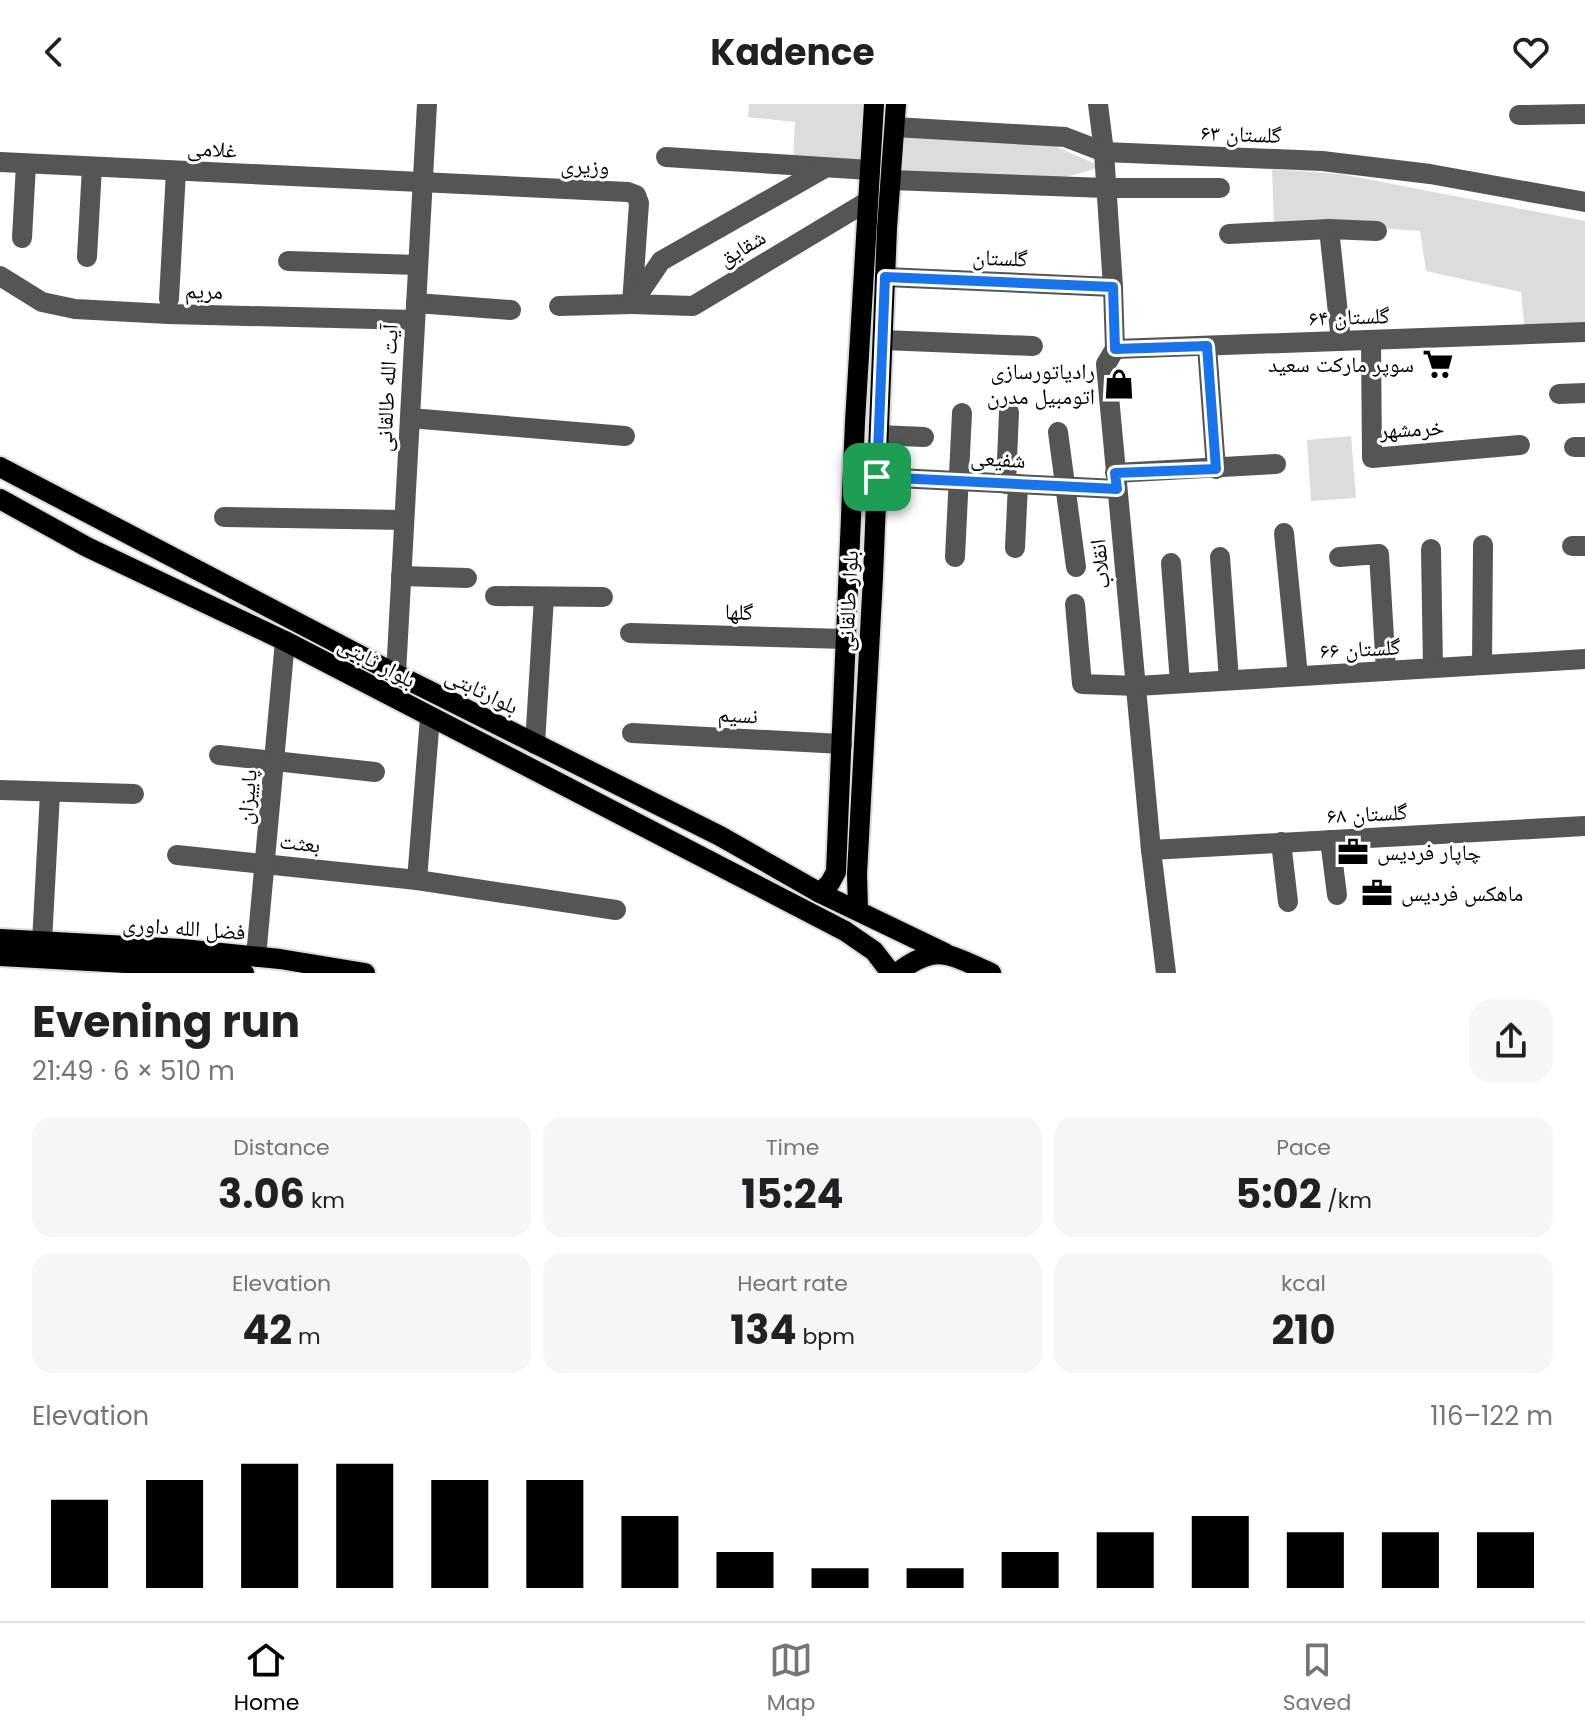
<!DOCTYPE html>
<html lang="en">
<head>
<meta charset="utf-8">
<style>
  :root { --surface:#fff; --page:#f6f6f6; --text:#202124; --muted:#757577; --line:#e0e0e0; --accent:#000 }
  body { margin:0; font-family:Poppins,"Noto Naskh Arabic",sans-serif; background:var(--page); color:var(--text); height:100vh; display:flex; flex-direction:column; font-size:30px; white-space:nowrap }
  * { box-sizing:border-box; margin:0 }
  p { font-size:26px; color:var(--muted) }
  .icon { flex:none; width:44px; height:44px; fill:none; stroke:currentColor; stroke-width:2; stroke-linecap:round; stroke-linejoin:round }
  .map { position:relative; height:869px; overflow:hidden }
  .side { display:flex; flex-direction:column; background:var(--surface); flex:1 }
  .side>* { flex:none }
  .pin { position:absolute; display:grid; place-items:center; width:68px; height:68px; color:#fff; margin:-34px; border-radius:16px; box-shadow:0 4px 12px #0006 }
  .round { display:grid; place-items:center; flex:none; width:84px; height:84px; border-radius:24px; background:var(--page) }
  .headline { display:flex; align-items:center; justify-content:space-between; height:136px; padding:0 32px }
  h1 { font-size:44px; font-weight:700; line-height:60px }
  .figures { display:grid; grid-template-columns:repeat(3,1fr); gap:12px; height:136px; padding:8px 32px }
  .figures div { display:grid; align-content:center; border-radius:20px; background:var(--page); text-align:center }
  .figures b { font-size:40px; font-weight:700 }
  .figures small { font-size:22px; font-weight:400 }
  .figures p { font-size:22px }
  .chart { height:224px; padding:16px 32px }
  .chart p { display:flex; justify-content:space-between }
  .chart svg { width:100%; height:144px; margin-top:8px; stroke:var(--accent); stroke-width:6 }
  header { display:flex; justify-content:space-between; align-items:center; height:104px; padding:0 32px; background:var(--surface); font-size:36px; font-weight:700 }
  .dock { display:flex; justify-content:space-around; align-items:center; height:112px; border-top:2px solid var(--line); background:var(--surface); font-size:22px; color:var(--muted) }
  .dock a { display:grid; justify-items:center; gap:4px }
  .dock .active { color:var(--accent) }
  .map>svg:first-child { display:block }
  .green { fill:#dcdcdc }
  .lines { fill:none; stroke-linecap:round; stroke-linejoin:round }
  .major-casing { stroke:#dbdbdb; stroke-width:24 }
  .minor { stroke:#555; stroke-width:20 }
  .major { stroke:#000; stroke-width:20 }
  .route-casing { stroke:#fff; stroke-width:16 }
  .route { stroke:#1a73e8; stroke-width:10 }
  .labels { text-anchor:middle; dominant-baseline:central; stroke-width:6; stroke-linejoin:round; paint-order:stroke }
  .street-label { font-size:22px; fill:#000; stroke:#fff }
  .poi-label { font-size:22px; fill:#000; stroke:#fff; text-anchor:end }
</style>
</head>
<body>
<header><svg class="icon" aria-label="back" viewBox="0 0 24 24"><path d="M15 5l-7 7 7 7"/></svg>Kadence<svg class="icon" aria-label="heart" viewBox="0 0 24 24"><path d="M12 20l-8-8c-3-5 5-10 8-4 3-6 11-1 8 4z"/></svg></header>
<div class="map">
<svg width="1585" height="869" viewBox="0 0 1585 869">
  <rect width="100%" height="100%" fill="#fff"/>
  <g class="green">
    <path d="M749 0H865L862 62 793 58 795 18 748 13Z"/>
    <path d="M901 30 1055 42 1102 63 1055 76 899 68Z"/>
    <path d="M1272 65 1340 70 1585 117V224L1525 228 1521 188 1426 167 1420 127 1341 121 1274 123Z"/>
    <path d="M1351 332 1356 394 1311 397 1307 336Z"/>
  </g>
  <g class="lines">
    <g class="major-casing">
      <g id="major">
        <path d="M0 363 396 570 720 732 820 789 945 849"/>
        <path d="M0 395 87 443 285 537 845 827 874 847 891 869"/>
        <path d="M820 789 830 779 836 768 855 318 874 0"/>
        <path d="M858 805 857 770 873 473 887 124 896 0"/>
        <path d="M0 835 182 845 280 855 365 869"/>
        <path d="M0 852 179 862 244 869"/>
        <path d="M897 869C937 838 950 851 991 869"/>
      </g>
    </g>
    <g class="minor">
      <path d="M1098 0 1104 48 1113 183 1115 245 1106 260 1151 746 1166 869"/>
      <path d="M1519 11 1585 10"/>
      <path d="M895 23 1065 33 1104 48 1322 57 1430 70 1585 98"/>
      <path d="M666 53 870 66"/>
      <path d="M0 58 628 88 636 91 639 99 632 200 559 202"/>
      <path d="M823 65 661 157 632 200 693 202 868 97"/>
      <path d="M891 76 1106 84H1220"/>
      <path d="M1329 125 1341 237"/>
      <path d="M1229 130 1329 125 1377 127"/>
      <path d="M22 134 26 60"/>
      <path d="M87 153 92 63"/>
      <path d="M288 157 418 161"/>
      <path d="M0 172 42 198 75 205 168 210 415 216"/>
      <path d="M885 173 1113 183"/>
      <path d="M169 195 176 67"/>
      <path d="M416 199 511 206"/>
      <path d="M883 236 1033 242"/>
      <path d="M1371 236 1372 354 1520 341"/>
      <path d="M1207 242 1216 365"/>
      <path d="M1115 245 1585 228"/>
      <path d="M1559 290 1585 289"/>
      <path d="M410 314 625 332"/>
      <path d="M1058 328 1076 463"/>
      <path d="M879 331 924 333"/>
      <path d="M1574 343H1585"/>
      <path d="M1115 369 1276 360"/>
      <path d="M877 373 1117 385"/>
      <path d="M1006 380 1009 308"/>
      <path d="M224 413 404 416"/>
      <path d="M1284 429 1298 572"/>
      <path d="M1572 442H1585"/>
      <path d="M1015 444 1018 380"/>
      <path d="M1431 445 1433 564"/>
      <path d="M955 453 962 309"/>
      <path d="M1220 453 1229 576"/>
      <path d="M1339 453 1379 450 1386 567"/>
      <path d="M1171 459 1180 579"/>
      <path d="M401 472 467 474"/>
      <path d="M495 492 603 493"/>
      <path d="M1075 500 1082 580 1137 582 1585 555"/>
      <path d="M630 529 846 535"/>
      <path d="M1482 561 1483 441"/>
      <path d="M396 570 427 0"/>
      <path d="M632 629 842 640"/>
      <path d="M535 640 544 493"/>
      <path d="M219 651 375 668"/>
      <path d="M0 686 134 690"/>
      <path d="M1330 736 1337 791"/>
      <path d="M1281 738 1288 798"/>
      <path d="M1151 746 1585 722"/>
      <path d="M177 751 417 776 616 806"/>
      <path d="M417 776 430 613"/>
      <path d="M42 838 50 689"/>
      <path d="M256 853 285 537"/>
    </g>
    <use href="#major" class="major"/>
  </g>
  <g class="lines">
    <g class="route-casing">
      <path id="route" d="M885 173 1113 183 1115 245 1207 242 1216 365 1115 369 1117 385 877 373Z"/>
    </g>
    <use href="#route" class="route"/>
  </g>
  <defs>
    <g id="supermarket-bare" transform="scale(2.4)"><path d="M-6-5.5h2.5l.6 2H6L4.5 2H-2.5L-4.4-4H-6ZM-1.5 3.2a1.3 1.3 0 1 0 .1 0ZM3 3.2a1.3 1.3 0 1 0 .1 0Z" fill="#000" stroke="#fff" stroke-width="2.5" paint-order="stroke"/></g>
    <g id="shop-bare" transform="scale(2.4)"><path d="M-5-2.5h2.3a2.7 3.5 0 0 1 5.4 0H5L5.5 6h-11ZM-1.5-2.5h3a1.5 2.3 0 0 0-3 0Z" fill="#000" stroke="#fff" stroke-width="2.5" paint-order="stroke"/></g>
    <g id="office-bare" transform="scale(2.4)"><path d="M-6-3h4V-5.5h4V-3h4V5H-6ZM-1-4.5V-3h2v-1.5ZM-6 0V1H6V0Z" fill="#000" stroke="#fff" stroke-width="2.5" paint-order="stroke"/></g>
  </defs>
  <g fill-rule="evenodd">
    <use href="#supermarket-bare" x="1438" y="260"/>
    <use href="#shop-bare" x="1119" y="280"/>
    <use href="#office-bare" x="1353" y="748"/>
    <use href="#office-bare" x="1377" y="789"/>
  </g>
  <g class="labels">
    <g class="street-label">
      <text transform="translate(1241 30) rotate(2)">گلستان ۶۳</text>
      <text transform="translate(212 45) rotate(3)">غلامی</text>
      <text transform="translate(585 62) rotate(2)">وزیری</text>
      <text transform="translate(742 144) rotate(-31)">شقایق</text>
      <text transform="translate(1000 154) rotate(2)">گلستان</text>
      <text transform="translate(204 187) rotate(1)">مریم</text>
      <text transform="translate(1349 213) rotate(-2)">گلستان ۶۴</text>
      <text transform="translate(387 284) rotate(-87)">آیت الله طالقانی</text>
      <text transform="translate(1412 325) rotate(-3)">خرمشهر</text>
      <text transform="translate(998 355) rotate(3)">شفیعی</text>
      <text transform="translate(1100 460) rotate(-96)">انقلاب</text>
      <text transform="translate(848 497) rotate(-87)">بلوار طالقانی</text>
      <text transform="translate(739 508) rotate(2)">گلها</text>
      <text transform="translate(1360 545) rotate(-3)">گلستان ۶۶</text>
      <text transform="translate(377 558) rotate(28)">بلوار ثابتی</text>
      <text transform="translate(482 587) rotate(26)">بلوارثابتی</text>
      <text transform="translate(738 611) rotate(3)">نسیم</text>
      <text transform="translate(247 693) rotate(-85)">پاییزان</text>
      <text transform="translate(1367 710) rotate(-3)">گلستان ۶۸</text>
      <text transform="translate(300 739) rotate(6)">بعثت</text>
      <text transform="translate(184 824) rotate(4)">فضل الله داوری</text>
    </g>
    <g class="poi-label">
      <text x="1414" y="260">سوپر مارکت سعید</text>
      <text x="1095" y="267">رادیاتورسازی<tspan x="1095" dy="25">اتومبیل مدرن</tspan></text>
      <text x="1377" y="748" text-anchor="start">چاپار فردیس</text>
      <text x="1401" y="789" text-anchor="start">ماهکس فردیس</text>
    </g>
  </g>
</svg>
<div class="pin" style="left:877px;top:373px;background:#1e9e55"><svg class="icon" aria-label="arrive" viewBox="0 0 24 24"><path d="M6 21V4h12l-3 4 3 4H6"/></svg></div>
</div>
<section class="side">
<div class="headline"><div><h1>Evening run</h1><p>21:49 · 6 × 510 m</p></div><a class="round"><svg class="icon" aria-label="share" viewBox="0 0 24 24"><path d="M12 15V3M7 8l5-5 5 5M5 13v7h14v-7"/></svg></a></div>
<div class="figures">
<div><p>Distance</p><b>3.06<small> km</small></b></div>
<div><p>Time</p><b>15:24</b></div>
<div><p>Pace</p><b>5:02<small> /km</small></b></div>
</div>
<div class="figures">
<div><p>Elevation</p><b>42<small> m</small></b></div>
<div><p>Heart rate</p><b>134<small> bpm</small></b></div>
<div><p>kcal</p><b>210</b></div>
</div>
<div class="chart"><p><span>Elevation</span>116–122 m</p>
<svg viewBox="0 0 160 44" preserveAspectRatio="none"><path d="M5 44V17M15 44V11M25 44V6M35 44V6M45 44V11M55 44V11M65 44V22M75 44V33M85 44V38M95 44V38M105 44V33M115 44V27M125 44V22M135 44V27M145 44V27M155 44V27"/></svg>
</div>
</section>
<nav class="dock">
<a class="active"><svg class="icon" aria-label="home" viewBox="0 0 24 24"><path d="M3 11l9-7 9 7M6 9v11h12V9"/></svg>Home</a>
<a><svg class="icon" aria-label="map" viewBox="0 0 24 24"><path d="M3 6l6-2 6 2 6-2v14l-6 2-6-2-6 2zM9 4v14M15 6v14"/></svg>Map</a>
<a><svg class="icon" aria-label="saved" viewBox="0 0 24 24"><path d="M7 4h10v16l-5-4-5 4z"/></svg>Saved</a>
</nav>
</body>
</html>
